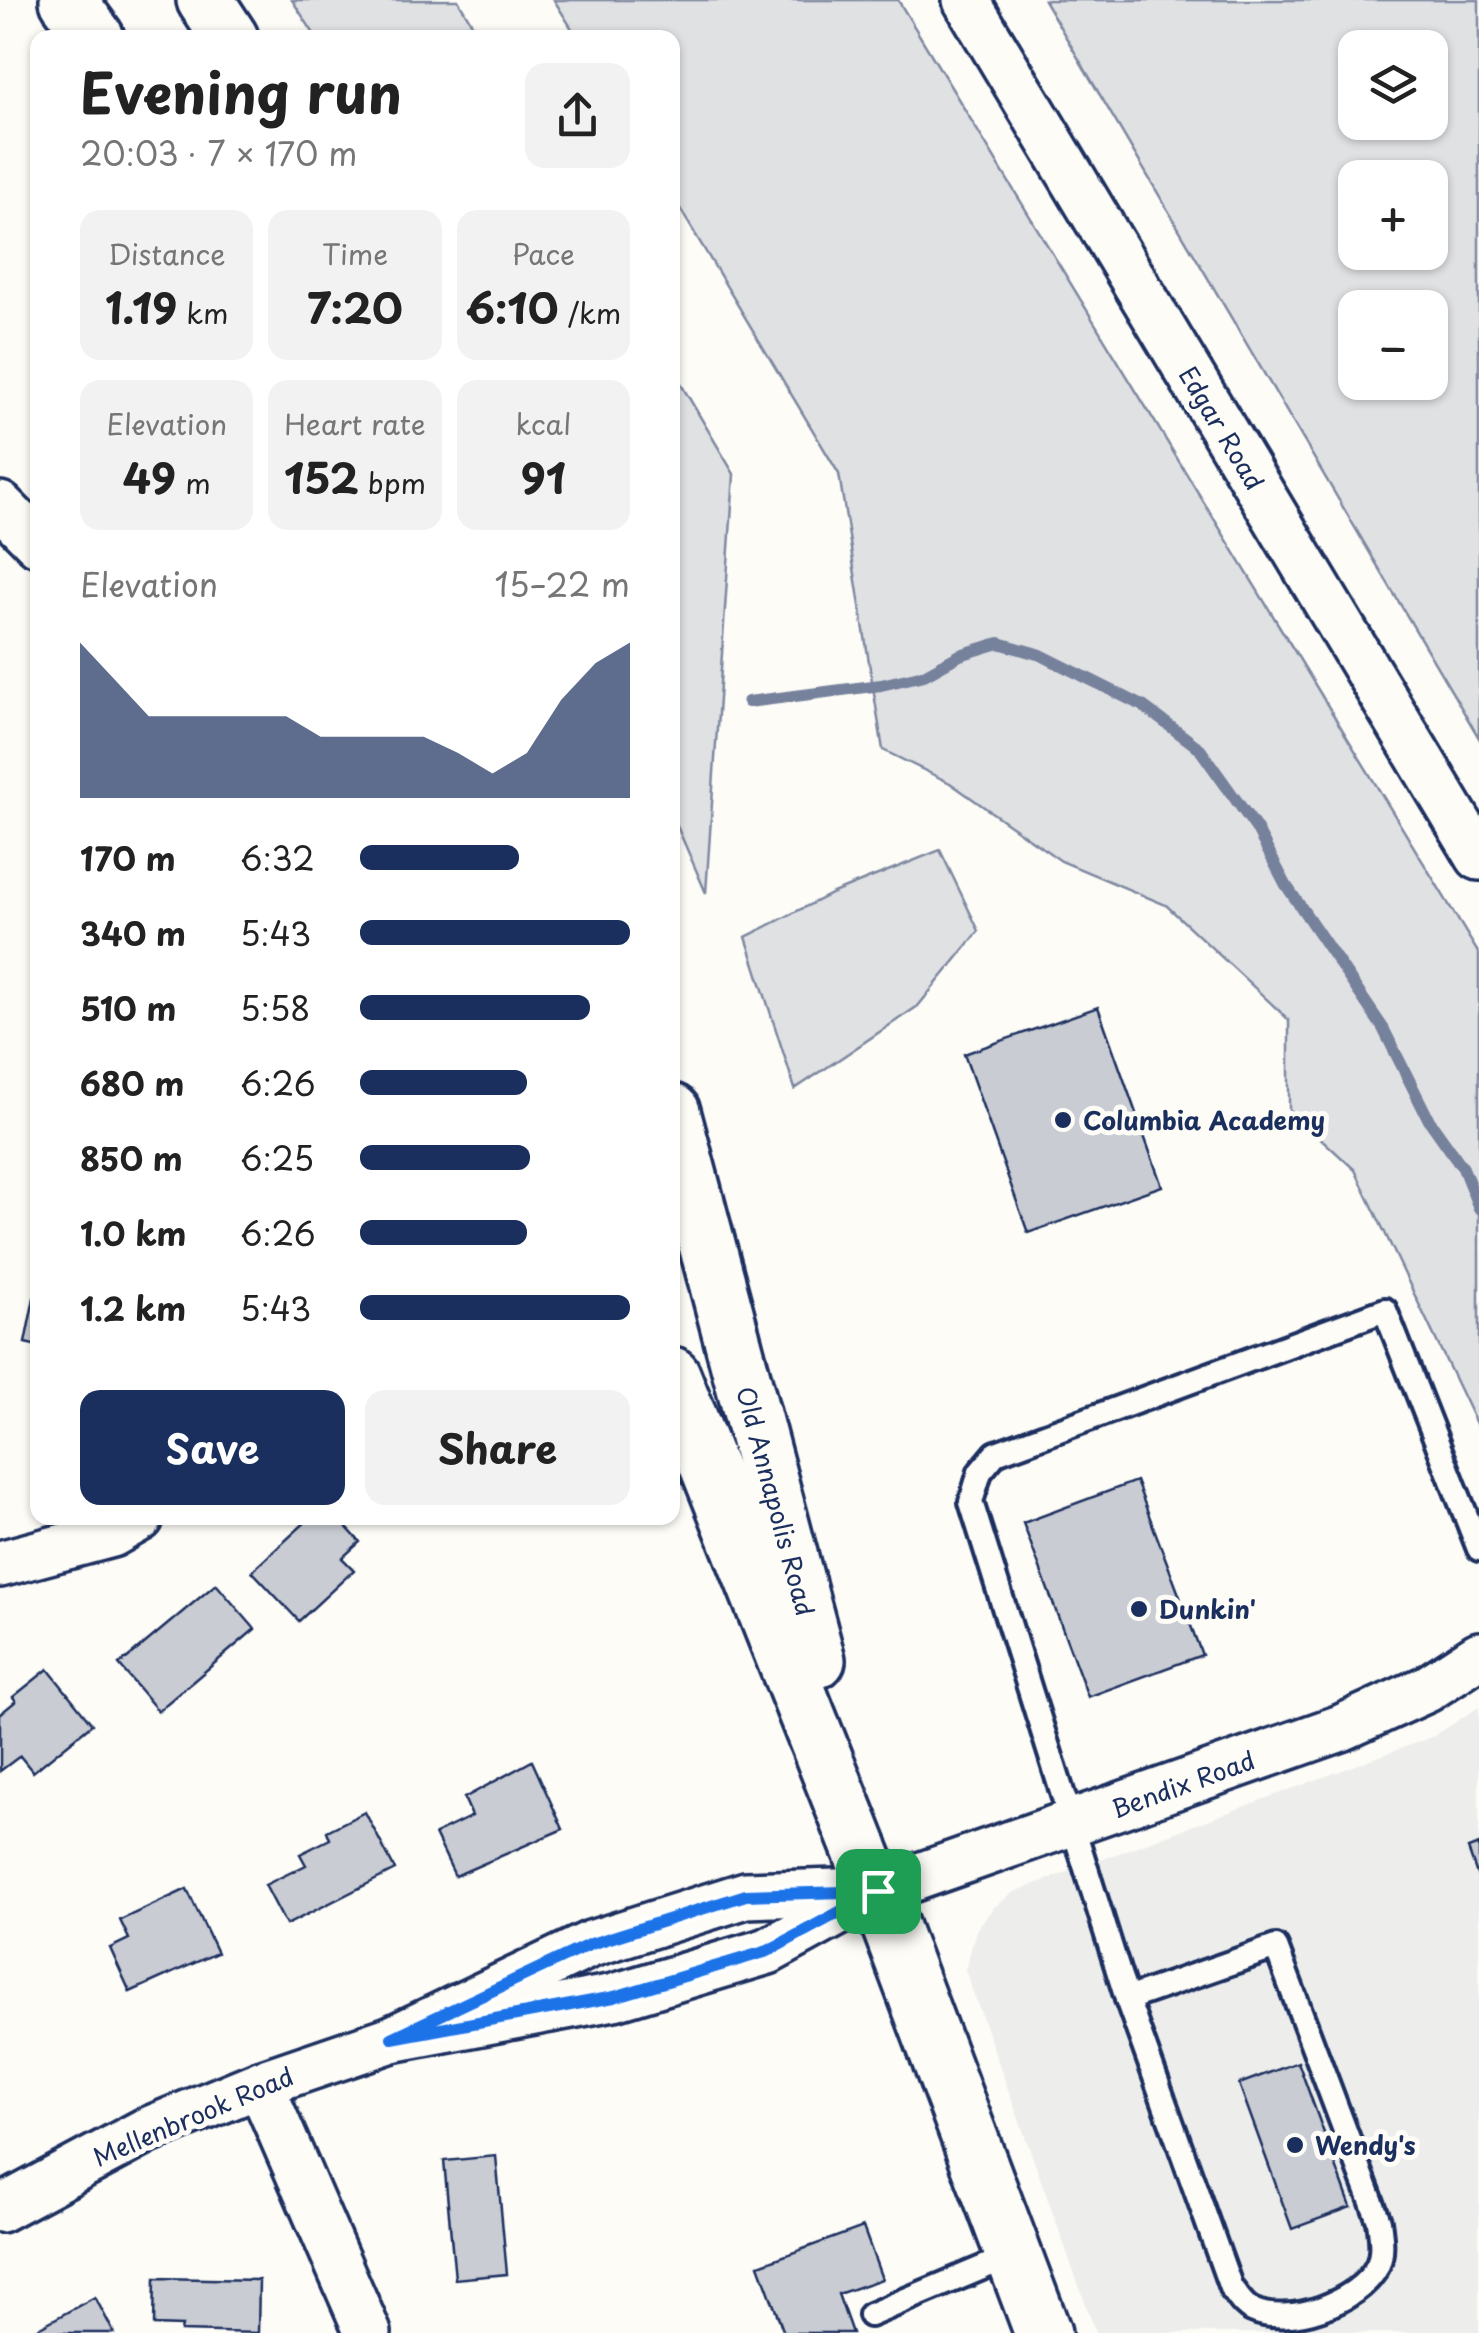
<!DOCTYPE html>
<html lang="en">
<head>
<meta charset="utf-8">
<style>
  :root { --surface:#fff; --page:#f2f2f2; --text:#222; --muted:#767676; --accent:#1b2f5e }
  body { margin:0; font-family:"Playpen Sans",sans-serif; background:var(--page); color:var(--text); height:100vh; display:flex; flex-direction:column; font-size:38px; white-space:nowrap }
  * { box-sizing:border-box; margin:0 }
  p { font-size:32px; color:var(--muted) }
  .icon { flex:none; width:55px; height:55px; fill:none; stroke:currentColor; stroke-width:2; stroke-linecap:round; stroke-linejoin:round }
  .map { position:relative; flex:1; overflow:hidden }
  .details { position:absolute; left:30px; top:30px; width:650px; height:1495px; display:flex; flex-direction:column; background:var(--surface); border-radius:20px; box-shadow:0 2px 8px #0004 }
  .details>* { flex:none }
  .controls { position:absolute; left:1338px; top:30px; display:grid; gap:20px }
  .controls a { display:grid; place-items:center; width:110px; height:110px; border-radius:20px; background:var(--surface); box-shadow:0 2px 8px #0004; font-size:50px }
  .pin { position:absolute; display:grid; place-items:center; width:85px; height:85px; color:#fff; margin:-42px; border-radius:20px; box-shadow:0 5px 15px #0006 }
  .round { display:grid; place-items:center; flex:none; width:105px; height:105px; border-radius:20px; background:var(--page) }
  .head { display:flex; align-items:center; justify-content:space-between; height:170px; padding:0 50px }
  h1 { font-size:55px; font-weight:700; line-height:75px }
  .metrics { display:grid; grid-template-columns:repeat(3,1fr); gap:15px; height:170px; padding:10px 50px }
  .metrics div { display:grid; align-content:center; border-radius:20px; background:var(--page); text-align:center }
  .metrics b { font-size:42px; font-weight:700 }
  .metrics small { font-size:28px; font-weight:400 }
  .metrics p { font-size:28px }
  .chart { height:280px; padding:20px 50px }
  .chart p { display:flex; justify-content:space-between }
  .chart svg { width:100%; height:180px; margin-top:10px; fill:var(--accent); opacity:.7 }
  .action { display:flex; gap:20px; margin-top:auto; padding:20px 50px }
  .action a { flex:1; height:115px; border-radius:20px; background:var(--accent); color:#fff; font-size:40px; font-weight:700; line-height:115px; text-align:center }
  .action a+a { background:var(--page); color:var(--text) }
  ul { padding:0 50px; list-style:none; font-size:32px }
  li { display:grid; grid-template-columns:160px 120px 1fr; align-items:center; height:75px }
  li i { height:25px; border-radius:12px; background:var(--accent) }
  .map>svg:first-child { display:block }
  .built { fill:#edeeec }
  .green { fill:#e0e1e3; stroke:#7e88a0; stroke-width:2.5; fill-rule:evenodd }
  .lines { fill:none; stroke-linecap:round; stroke-linejoin:round }
  .stream { stroke:#76819c; stroke-width:12 }
  .building { fill:#c9ccd3; stroke:#1b2f5e; stroke-width:2.5 }
  .lane-casing { stroke:#1b2f5e; stroke-width:30 }
  .street-casing { stroke:#1b2f5e; stroke-width:52 }
  .secondary-casing { stroke:#1b2f5e; stroke-width:62 }
  .lane { stroke:#fdfcf7; stroke-width:22 }
  .street { stroke:#fdfcf7; stroke-width:45 }
  .secondary { stroke:#fdfcf7; stroke-width:55 }
  .route-casing { stroke:#fff; stroke-width:20 }
  .route { stroke:#1a73e8; stroke-width:12 }
  .poi-dot { fill:#1b2f5e; stroke:#fdfcf7; stroke-width:4 }
  .labels { text-anchor:middle; dominant-baseline:central; stroke-width:10; stroke-linejoin:round; paint-order:stroke }
  .street-label { font-size:25px; fill:#1b2f5e; stroke:#fdfcf7 }
  .poi-label { font-size:25px; font-weight:bold; fill:#1b2f5e; stroke:#fdfcf7; text-anchor:start }
</style>
</head>
<body>
<div class="map">
<svg width="1479" height="2333" viewBox="0 0 1479 2333">
  <rect width="100%" height="100%" fill="#fdfcf7"/>
  <filter id="ink" filterUnits="userSpaceOnUse"><feTurbulence type="fractalNoise" baseFrequency=".01" numOctaves="2"/><feDisplacementMap in="SourceGraphic" scale="20" xChannelSelector="R" yChannelSelector="G"/><feConvolveMatrix kernelMatrix="1 2 1 2 8 2 1 2 1" color-interpolation-filters="sRGB"/></filter>
  <g filter="url(#ink)">
    <path class="built" d="M1479 1707V2333H1096L965 1970 976 1930 994 1907 1014 1892 1434 1736Z"/>
    <g class="green">
      <path d="M292 0H458L480 37H316Z"/>
      <path d="M554 0H898L1479 954V1430L1355 1170 1289 1109V1020L1166 905 1061 861 950 783 883 750 839 474 673 197 672 38 577 37Z"/>
      <path d="M1044 0H1479V738ZM1355 48H1430V122H1355ZM1355 178H1430V252H1355ZM1355 308H1430V382H1355Z"/>
      <path d="M672 369 734 474 706 893 673 817Z"/>
      <path d="M940 850 979 931 918 1006 795 1089 746 937 833 893Z"/>
    </g>
    <g class="lines">
      <path class="stream" d="M748 702 881 685 924 675 960 655 999 643 1041 655 1143 706 1199 748 1256 828 1286 885 1383 1028 1429 1120 1463 1168 1479 1208"/>
    </g>
    <g class="building">
      <path d="M1098 1007 1162 1186 1028 1233 964 1054Z"/>
      <path d="M34 1298 38 1299V1346L25 1343Z"/>
      <path d="M1136 1481 1202 1655 1088 1697 1023 1523Z"/>
      <path d="M310 1518H338L360 1542 342 1558 354 1570 299 1621 252 1571Z"/>
      <path d="M216 1584 255 1629 158 1711 119 1665Z"/>
      <path d="M48 1669 92 1724 33 1772 20 1756 0 1771V1714L16 1701 13 1697Z"/>
      <path d="M532 1761 563 1829 455 1876 435 1834 472 1816 464 1798Z"/>
      <path d="M365 1812 395 1870 286 1925 265 1885 306 1865 300 1854 330 1839 327 1831Z"/>
      <path d="M1479 1845V1880L1468 1849Z"/>
      <path d="M187 1889 217 1953 130 1992 110 1948 129 1939 120 1920Z"/>
      <path d="M1298 2062 1351 2207 1292 2229 1239 2084Z"/>
      <path d="M496 2156 507 2274 455 2279 444 2161Z"/>
      <path d="M863 2227 882 2279 838 2294 852 2333H784L759 2265Z"/>
      <path d="M155 2278 259 2280 258 2333 181 2331 182 2326 154 2325Z"/>
      <path d="M95 2297 114 2333H29Z"/>
    </g>
    <g class="lines">
      <g class="lane-casing">
        <g id="lane">
          <path d="M1276 1947 1379 2221C1381 2235 1384 2253 1377 2267 1358 2303 1288 2327 1252 2310 1243 2306 1238 2296 1231 2288L1127 1999Z"/>
          <path d="M1127 1999 971 1502 980 1472 996 1453 1385 1310 1479 1549"/>
          <path d="M870 2315 1013 2255"/>
        </g>
      </g>
      <g class="street-casing">
        <g id="street">
          <path d="M966 0 1479 857"/>
          <path d="M0 505 38 543"/>
          <path d="M0 1564 112 1534 140 1518"/>
          <path d="M392 2039 614 1997 768 1951 877 1891 1341 1728 1427 1689 1479 1655"/>
          <path d="M260 2084 368 2333"/>
          <path d="M0 2209 146 2131 260 2084 392 2039 591 1944 746 1895 868 1891"/>
        </g>
      </g>
      <g class="secondary-casing">
        <g id="secondary">
          <path d="M68 0 96 38"/>
          <path d="M205 0 230 38"/>
          <path d="M672 1112 817 1660"/>
          <path d="M672 1375 877 1891 1043 2333"/>
        </g>
      </g>
      <use href="#lane" class="lane"/>
      <use href="#street" class="street"/>
      <use href="#secondary" class="secondary"/>
    </g>
  </g>
  <g class="lines" filter="url(#ink)">
    <g class="route-casing">
      <path id="route" d="M878 1891 768 1951 614 1997 392 2038 591 1944 746 1895Z"/>
    </g>
    <use href="#route" class="route"/>
  </g>
  <g class="poi-dot">
    <circle cx="1063" cy="1120" r="10"/>
    <circle cx="1139" cy="1609" r="10"/>
    <circle cx="1295" cy="2145" r="10"/>
  </g>
  <g class="labels">
    <g class="street-label">
      <text transform="translate(1222 428) rotate(59)">Edgar Road</text>
      <text transform="translate(776 1501) rotate(75)">Old Annapolis Road</text>
      <text transform="translate(1183 1784) rotate(-20)">Bendix Road</text>
      <text transform="translate(193 2116) rotate(-23)">Mellenbrook Road</text>
    </g>
    <g class="poi-label">
      <text x="1083" y="1120">Columbia Academy</text>
      <text x="1159" y="1609">Dunkin'</text>
      <text x="1315" y="2145">Wendy's</text>
    </g>
  </g>
</svg>
<div class="controls">
<a><svg class="icon" aria-label="layers" viewBox="0 0 24 24"><path d="M12 4l9 5-9 5-9-5zM3 14l9 5 9-5"/></svg></a>
<a>+</a>
<a>−</a>
</div>
<div class="pin" style="left:878px;top:1891px;background:#1e9e55"><svg class="icon" aria-label="arrive" viewBox="0 0 24 24"><path d="M6 21V4h12l-3 4 3 4H6"/></svg></div>
<section class="details">
<div class="head"><div><h1>Evening run</h1><p>20:03 · 7 × 170 m</p></div><a class="round"><svg class="icon" aria-label="share" viewBox="0 0 24 24"><path d="M12 15V3M7 8l5-5 5 5M5 13v7h14v-7"/></svg></a></div>
<div class="metrics">
<div><p>Distance</p><b>1.19<small> km</small></b></div>
<div><p>Time</p><b>7:20</b></div>
<div><p>Pace</p><b>6:10<small> /km</small></b></div>
</div>
<div class="metrics">
<div><p>Elevation</p><b>49<small> m</small></b></div>
<div><p>Heart rate</p><b>152<small> bpm</small></b></div>
<div><p>kcal</p><b>91</b></div>
</div>
<div class="chart"><p><span>Elevation</span>15–22 m</p>
<svg viewBox="0 0 160 44" preserveAspectRatio="none"><path d="M0 44V6L10 15L20 24L30 24L40 24L50 24L60 24L70 29L80 29L90 29L100 29L110 33L120 38L130 33L140 20L150 11L160 6V44z"/></svg>
</div>
<ul>
<li><b>170 m</b>6:32<i style="width:59%"></i></li>
<li><b>340 m</b>5:43<i style="width:100%"></i></li>
<li><b>510 m</b>5:58<i style="width:85%"></i></li>
<li><b>680 m</b>6:26<i style="width:62%"></i></li>
<li><b>850 m</b>6:25<i style="width:63%"></i></li>
<li><b>1.0 km</b>6:26<i style="width:62%"></i></li>
<li><b>1.2 km</b>5:43<i style="width:100%"></i></li>
</ul>
<div class="action"><a>Save</a><a>Share</a></div>
</section>
</div>
</body>
</html>
